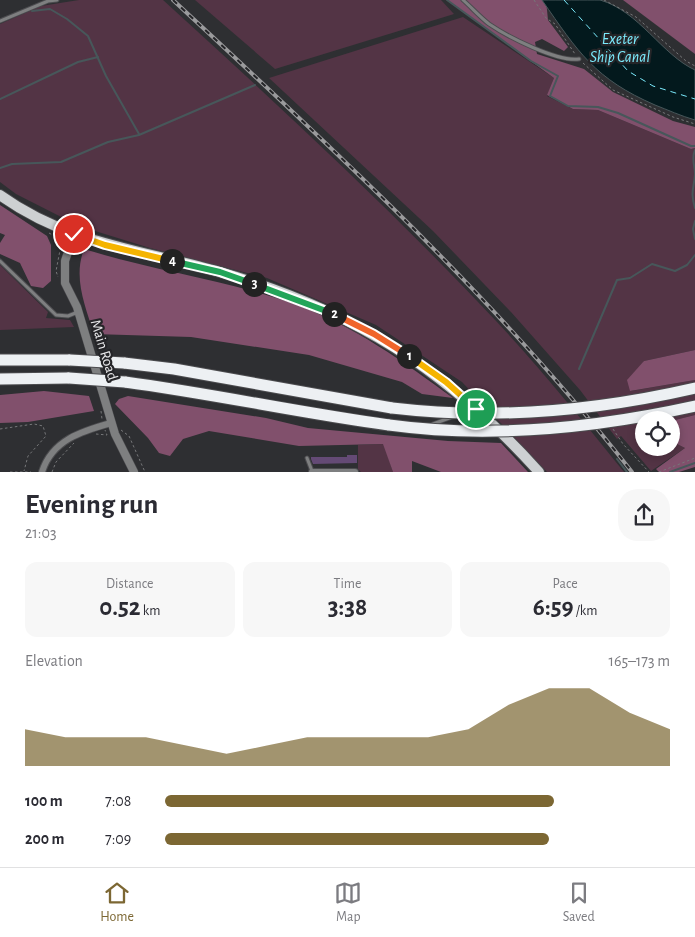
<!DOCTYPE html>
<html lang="en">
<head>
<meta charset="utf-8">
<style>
  :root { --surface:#fff; --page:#f7f7f7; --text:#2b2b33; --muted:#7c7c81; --line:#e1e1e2; --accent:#7c6733 }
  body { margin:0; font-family:"Alegreya Sans",sans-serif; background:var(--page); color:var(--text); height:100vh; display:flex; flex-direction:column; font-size:19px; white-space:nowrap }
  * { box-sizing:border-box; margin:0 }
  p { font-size:16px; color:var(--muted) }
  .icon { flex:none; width:28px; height:28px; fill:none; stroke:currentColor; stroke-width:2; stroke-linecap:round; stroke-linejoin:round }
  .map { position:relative; height:472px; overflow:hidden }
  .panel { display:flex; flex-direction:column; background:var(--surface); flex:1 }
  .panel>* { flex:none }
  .tools { position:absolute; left:635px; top:411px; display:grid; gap:10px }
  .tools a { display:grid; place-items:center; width:45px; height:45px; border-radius:50%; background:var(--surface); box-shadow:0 2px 8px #0003; font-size:25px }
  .pin { position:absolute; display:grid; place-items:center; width:42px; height:42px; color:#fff; margin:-21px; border:2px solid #fff; border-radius:50%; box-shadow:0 1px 5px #0007 }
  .km { position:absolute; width:25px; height:25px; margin:-12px; border-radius:50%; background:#222; color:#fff; font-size:14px; line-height:25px; text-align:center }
  .round { display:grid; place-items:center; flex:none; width:52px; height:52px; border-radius:20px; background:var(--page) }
  .headline { display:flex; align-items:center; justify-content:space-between; height:85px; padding:0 25px }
  h1 { font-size:28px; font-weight:700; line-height:38px }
  .metrics { display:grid; grid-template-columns:repeat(3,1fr); gap:8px; height:85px; padding:5px 25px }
  .metrics div { display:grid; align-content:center; border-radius:12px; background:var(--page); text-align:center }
  .metrics b { font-size:25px; font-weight:700 }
  .metrics small { font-size:14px; font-weight:400 }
  .metrics p { font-size:14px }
  .chart { height:140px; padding:10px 25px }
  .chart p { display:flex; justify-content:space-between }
  .chart svg { width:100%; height:90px; margin-top:5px; fill:var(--accent); opacity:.7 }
  ul { padding:0 25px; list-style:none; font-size:16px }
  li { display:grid; grid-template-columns:80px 60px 1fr; align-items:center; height:38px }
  li i { height:12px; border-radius:6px; background:var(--accent) }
  .dock { display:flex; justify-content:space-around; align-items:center; height:70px; border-top:1px solid var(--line); background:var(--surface); font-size:14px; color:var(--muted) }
  .dock a { display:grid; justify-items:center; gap:2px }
  .dock .current { color:var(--accent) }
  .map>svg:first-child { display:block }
  .green { fill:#533445 }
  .forest { fill:#81506c }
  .water { fill:#03191d; stroke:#47575a }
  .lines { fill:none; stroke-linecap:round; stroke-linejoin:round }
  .stream { stroke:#47575a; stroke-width:2 }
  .ferry { stroke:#7bebfd; stroke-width:1; stroke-dasharray:6 5; stroke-linecap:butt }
  .building { fill:#644a75 }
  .service-casing { stroke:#4c4c4f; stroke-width:5 }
  .minor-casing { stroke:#4c4c4f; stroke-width:8 }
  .tertiary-casing { stroke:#4c4c4f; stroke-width:9 }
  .primary-casing { stroke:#4c4c4f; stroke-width:12 }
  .motorway-casing { stroke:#4c4c4f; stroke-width:13 }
  .path { stroke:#767779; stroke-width:1; stroke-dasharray:2.5 2.5; stroke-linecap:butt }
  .service { stroke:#7e7f80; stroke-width:3 }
  .minor { stroke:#7e7f80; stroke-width:6 }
  .tertiary { stroke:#7e7f80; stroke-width:8 }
  .primary { stroke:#cdd0d2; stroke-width:10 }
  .motorway { stroke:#edf0f3; stroke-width:11 }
  .rail-casing { stroke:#9a9a9c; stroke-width:4 }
  .rail { stroke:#252528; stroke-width:2; stroke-dasharray:5.5; stroke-linecap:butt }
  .motorway-bridge-casing { stroke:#4c4c4f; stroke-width:13; stroke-linecap:butt }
  .motorway-bridge { stroke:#edf0f3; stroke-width:11 }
  .split-1-casing { stroke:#fff; stroke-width:10 }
  .split-2-casing { stroke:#fff; stroke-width:10 }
  .split-3-casing { stroke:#fff; stroke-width:10 }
  .split-4-casing { stroke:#fff; stroke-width:10 }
  .split-5-casing { stroke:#fff; stroke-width:10 }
  .split-1 { stroke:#f5b400; stroke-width:6 }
  .split-2 { stroke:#f0652b; stroke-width:6 }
  .split-3 { stroke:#22a559; stroke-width:6 }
  .split-4 { stroke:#22a559; stroke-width:6 }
  .split-5 { stroke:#f5b400; stroke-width:6 }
  .labels { text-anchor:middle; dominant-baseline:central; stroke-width:4.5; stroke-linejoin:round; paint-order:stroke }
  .street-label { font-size:15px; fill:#e7e7e9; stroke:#252528 }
  .water-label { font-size:16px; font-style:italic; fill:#7bebfd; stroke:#252528 }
</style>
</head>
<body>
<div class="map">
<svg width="695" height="472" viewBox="0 0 695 472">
  <rect width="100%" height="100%" fill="#2e2f32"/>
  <g class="green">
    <path d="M79 0H163C277 104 391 209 497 322 542 370 583 421 624 472H547L462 382 376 325 267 278 150 248 79 226 16 194 0 182V24L41 6Z"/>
    <path d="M195 0H441L454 14 275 69Z"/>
    <path d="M463 17 554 78 547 96 573 109 598 110 691 149 695 148V350L644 361 631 391 695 380V415L671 421 644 420V448H671V441L685 448 651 471 621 436 617 439 580 390 511 312 433 231 269 78Z"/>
    <path d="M0 265 48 312 46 318 70 320 74 327 0 330Z"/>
    <path d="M384 444 393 472H361L358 469V445Z"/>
  </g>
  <g class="forest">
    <path d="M447 0H546L548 20 568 47 564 51 542 39 535 42 537 54 584 69 613 92 673 121 695 127V148L691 149 598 110 573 109 547 95 554 78Z"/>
    <path d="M623 0H695V54Z"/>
    <path d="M0 205 47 236 51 245V281L43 288 31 286 20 263 0 254V243L5 235 0 233Z"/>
    <path d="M84 249C154 271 227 280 297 305 353 325 405 363 453 398L422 394 402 382 309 355 191 337 94 334C85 305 73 278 84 249Z"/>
    <path d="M695 350V380L630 391 627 380 644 361Z"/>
    <path d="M44 391 89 396 94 411 28 422 0 423V395Z"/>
    <path d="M128 396 266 418 308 428 448 441 501 443 528 472H441L412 461V472H393L383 444 299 446 209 431 183 439 170 456 159 453 148 438 115 404 119 399Z"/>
    <path d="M695 415V467L679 472H659L656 469 685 448 671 441V421Z"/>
  </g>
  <path class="water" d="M542 0C558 0 586 0 600 0 639 11 662 55 695 70V120C681 116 668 110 655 105 595 79 578 52 542 0Z"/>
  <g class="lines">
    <g class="stream">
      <path d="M447 0 531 61 558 76 550 96 568 106 598 107 618 113 691 146H695"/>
      <path d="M32 11 50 9 67 19 88 36 106 76 139 134"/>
      <path d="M0 99 78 62 98 57"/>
      <path d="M695 150C691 159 695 165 695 174 694 189 690 191 695 208"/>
      <path d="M0 168 12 164 61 162 108 142 139 135 255 85"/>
      <path d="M695 221 693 229 695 239"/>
      <path d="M579 369 617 280 630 278 652 264 675 271 687 265 695 255"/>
      <path d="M617 459 627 472"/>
      <path d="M670 472 695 463"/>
    </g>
    <path class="ferry" d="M564 0 628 71 653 86 695 99"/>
  </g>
  <path class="building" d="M347 455H357V463L313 464 311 459V457H347Z"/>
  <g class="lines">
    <g class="service-casing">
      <g id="service">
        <path d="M463 0C472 8 480 17 489 24 508 37 557 62 579 59"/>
        <path d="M0 21 48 1 57 0"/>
        <path d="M0 261 56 315 68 316 78 312"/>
        <path d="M433 424 452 417"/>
        <path d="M307 458 312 471"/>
      </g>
    </g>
    <g class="minor-casing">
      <g id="minor">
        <path d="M42 472C52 440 82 431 111 423"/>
        <path d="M312 472H355"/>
      </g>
    </g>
    <g class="tertiary-casing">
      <path id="tertiary" d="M74 234 65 261V283L77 307 115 434 134 472"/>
    </g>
    <g class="primary-casing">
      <path id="primary" d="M0 195C68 244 142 250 220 272 353 310 446 369 539 472"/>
    </g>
    <g class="motorway-casing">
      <g id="motorway">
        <path d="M0 360H70"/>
        <path d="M124 363 174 369 392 408"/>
        <path d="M0 379 69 378"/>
        <path d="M125 382C214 394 301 413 389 425"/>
      </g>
    </g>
    <g class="path">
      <path d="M534 0 546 18 555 24 575 54"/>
      <path d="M604 0 636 17 686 61 695 66"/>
      <path d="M583 63 613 90 673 117 695 124"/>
      <path d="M49 233 56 237 61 245 56 271 58 277"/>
      <path d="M101 411 102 419"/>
      <path d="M0 429 34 424 43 426 46 436 28 456 24 471"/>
      <path d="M613 429 623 444 649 472"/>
      <path d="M121 430 129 436 145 472"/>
      <path d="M96 434 107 435 105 430"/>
      <path d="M10 472H31"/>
      <path d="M52 472 56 462 74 443"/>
      <path d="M659 472 695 458"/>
    </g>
    <use href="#service" class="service"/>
    <use href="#minor" class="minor"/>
    <use href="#tertiary" class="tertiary"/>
    <use href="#primary" class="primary"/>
    <use href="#motorway" class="motorway"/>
    <g class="rail-casing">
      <path id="rail" d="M173 0C334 150 496 298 632 472"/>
    </g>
    <use href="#rail" class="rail"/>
    <g class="motorway-bridge-casing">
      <g id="motorway-bridge">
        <path d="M70 360 124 363"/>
        <path d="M69 378 125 382"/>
        <path d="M392 408C494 420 595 411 695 388"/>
        <path d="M389 425C491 439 595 428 695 406"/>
      </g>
    </g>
    <use href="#motorway-bridge" class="motorway-bridge"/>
  </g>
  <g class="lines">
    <g class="split-1-casing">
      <path id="split-1" d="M409 356 446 382 476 409"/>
    </g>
    <g class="split-2-casing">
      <path id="split-2" d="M334 314 374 334 409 356"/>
    </g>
    <g class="split-3-casing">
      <path id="split-3" d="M254 284 334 314"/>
    </g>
    <g class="split-4-casing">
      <path id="split-4" d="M172 261 220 272 254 284"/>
    </g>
    <g class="split-5-casing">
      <path id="split-5" d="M74 234 105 245 172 261"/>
    </g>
    <use href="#split-1" class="split-1"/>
    <use href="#split-2" class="split-2"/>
    <use href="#split-3" class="split-3"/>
    <use href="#split-4" class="split-4"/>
    <use href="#split-5" class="split-5"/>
  </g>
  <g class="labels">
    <g class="street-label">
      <text transform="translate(104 350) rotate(73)">Main Road</text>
    </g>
    <g class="water-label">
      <text x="620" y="39">Exeter<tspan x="620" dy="18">Ship Canal</tspan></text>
    </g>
  </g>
</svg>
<div class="tools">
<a><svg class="icon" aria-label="locate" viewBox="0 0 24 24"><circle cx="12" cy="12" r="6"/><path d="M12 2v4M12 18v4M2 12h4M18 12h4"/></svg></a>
</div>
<div class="pin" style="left:476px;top:409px;background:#1e9e55"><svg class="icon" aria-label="arrive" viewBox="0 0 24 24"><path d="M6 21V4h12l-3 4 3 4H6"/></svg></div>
<div class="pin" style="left:74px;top:234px;background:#d93025"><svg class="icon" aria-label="check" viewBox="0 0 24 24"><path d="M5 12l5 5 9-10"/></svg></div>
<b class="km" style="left:409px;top:356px">1</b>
<b class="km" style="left:334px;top:314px">2</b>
<b class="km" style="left:254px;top:284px">3</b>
<b class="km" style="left:172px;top:261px">4</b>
</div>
<section class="panel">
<div class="headline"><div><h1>Evening run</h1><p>21:03</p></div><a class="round"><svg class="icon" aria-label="share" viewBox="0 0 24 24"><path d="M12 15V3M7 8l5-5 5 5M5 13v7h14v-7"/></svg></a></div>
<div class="metrics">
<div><p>Distance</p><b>0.52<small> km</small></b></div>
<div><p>Time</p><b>3:38</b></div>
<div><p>Pace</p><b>6:59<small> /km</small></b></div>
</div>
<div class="chart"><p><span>Elevation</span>165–173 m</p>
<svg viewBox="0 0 160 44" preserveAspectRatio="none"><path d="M0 44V26L10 30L20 30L30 30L40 34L50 38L60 34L70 30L80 30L90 30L100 30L110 26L120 14L130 6L140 6L150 18L160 26V44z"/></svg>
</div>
<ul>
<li><b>100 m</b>7:08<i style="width:77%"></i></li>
<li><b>200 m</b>7:09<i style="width:76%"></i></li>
</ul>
</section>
<nav class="dock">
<a class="current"><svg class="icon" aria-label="home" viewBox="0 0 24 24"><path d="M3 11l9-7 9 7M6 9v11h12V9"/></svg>Home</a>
<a><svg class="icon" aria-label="map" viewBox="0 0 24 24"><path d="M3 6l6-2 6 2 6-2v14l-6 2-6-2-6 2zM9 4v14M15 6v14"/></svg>Map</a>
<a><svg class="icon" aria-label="saved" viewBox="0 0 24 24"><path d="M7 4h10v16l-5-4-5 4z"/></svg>Saved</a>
</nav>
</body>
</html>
